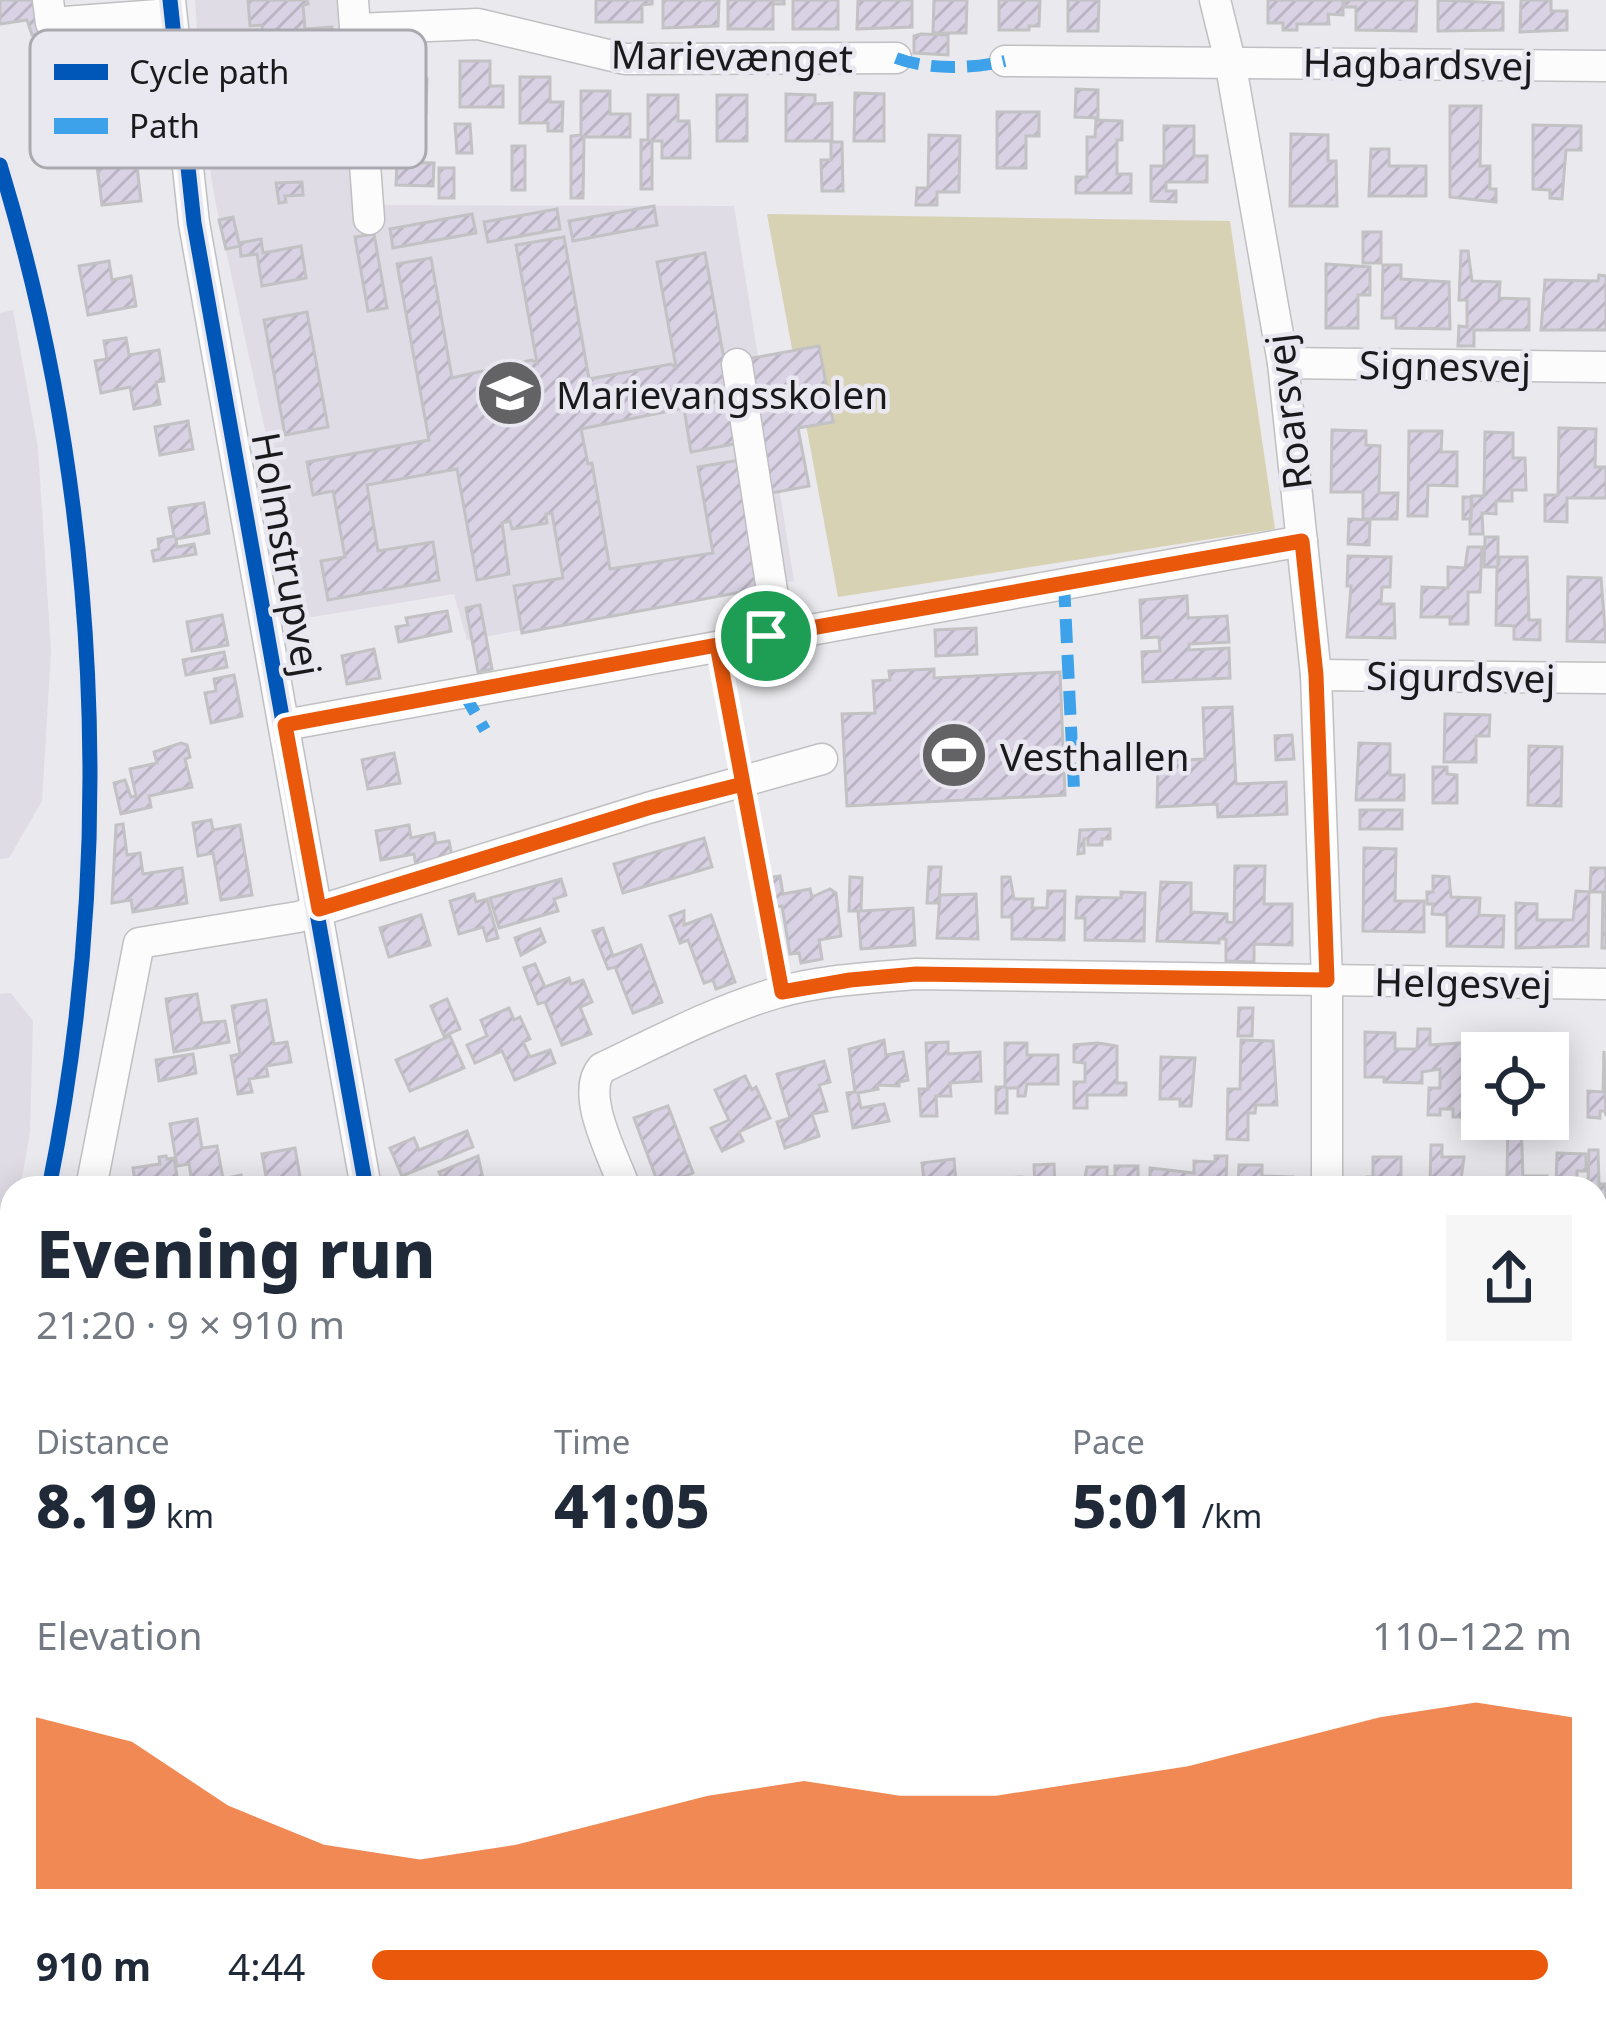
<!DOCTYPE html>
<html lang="en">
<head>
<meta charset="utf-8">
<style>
  :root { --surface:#fff; --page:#f6f6f7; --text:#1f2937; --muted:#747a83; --accent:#ea580c }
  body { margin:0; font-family:"Noto Sans",sans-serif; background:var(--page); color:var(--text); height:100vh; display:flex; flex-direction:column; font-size:45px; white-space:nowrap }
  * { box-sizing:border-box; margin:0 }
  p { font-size:39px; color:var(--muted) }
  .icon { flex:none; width:66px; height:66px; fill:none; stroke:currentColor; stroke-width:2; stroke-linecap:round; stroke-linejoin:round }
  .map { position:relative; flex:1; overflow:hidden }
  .details { position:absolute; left:0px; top:1176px; width:1608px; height:858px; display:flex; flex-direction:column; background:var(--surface); border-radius:36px 36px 0 0; box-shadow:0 6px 30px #0003 }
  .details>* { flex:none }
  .fabs { position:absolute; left:1461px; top:1032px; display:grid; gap:24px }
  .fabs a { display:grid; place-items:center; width:108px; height:108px; border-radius:0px; background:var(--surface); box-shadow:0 6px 30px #0003; font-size:60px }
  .pin { position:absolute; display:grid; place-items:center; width:102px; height:102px; color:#fff; margin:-51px; border:6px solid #fff; border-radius:50%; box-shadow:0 3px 12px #0007 }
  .round { display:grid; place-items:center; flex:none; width:126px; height:126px; border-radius:0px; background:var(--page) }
  .overview { display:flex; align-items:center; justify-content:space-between; height:204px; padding:0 36px }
  h1 { font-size:66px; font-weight:800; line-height:90px }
  .stats { display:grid; grid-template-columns:repeat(3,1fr); gap:18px; height:204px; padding:12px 36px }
  .stats div { display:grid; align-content:center }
  .stats b { font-size:60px; font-weight:800 }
  .stats small { font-size:33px; font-weight:400 }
  .stats p { font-size:33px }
  .chart { height:336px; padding:24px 36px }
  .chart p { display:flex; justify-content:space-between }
  .chart svg { width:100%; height:216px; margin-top:12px; fill:var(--accent); opacity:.7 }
  ul { padding:0 36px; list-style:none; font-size:39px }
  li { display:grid; grid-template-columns:192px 144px 1fr; align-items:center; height:90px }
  li i { height:30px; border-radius:15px; background:var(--accent) }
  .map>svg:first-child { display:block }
  .built { fill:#dfdce6 }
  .pitch { fill:#d8d2b4 }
  .building { fill:url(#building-hatch); stroke:#c2c1c4; stroke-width:3 }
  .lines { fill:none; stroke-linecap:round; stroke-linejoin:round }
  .minor-casing { stroke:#c0bfc2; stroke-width:33 }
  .minor { stroke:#fcfcfc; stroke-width:30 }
  .quiet { stroke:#3da2ea; stroke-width:12; stroke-dasharray:24 12; stroke-linecap:butt }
  .cycleway-casing { stroke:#e9e7ef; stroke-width:22 }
  .cycleway { stroke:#0057b8; stroke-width:15 }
  .route-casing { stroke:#fff; stroke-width:24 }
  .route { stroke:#ea580c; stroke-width:15 }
  .labels { text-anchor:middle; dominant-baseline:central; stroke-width:9; stroke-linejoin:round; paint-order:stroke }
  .street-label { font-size:39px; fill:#1a191c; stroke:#e9e7ef }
  .poi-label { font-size:39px; fill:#1a191c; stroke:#e9e7ef; text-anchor:start }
  .key { fill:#e9e7ef; stroke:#aba9b0; stroke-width:3 }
  .key-label { font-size:33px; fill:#1a191c }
</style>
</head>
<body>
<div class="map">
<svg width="1606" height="2034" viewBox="0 0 1606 2034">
  <defs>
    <pattern id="building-hatch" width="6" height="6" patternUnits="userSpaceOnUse" patternTransform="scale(3)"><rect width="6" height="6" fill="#d9d2e4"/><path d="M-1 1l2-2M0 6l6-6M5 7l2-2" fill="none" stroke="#bab4c3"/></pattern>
  </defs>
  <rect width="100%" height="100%" fill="#eae9ed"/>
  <g class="built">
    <path d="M195 0H342L363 205 734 206 794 581 467 640 454 594 306 618 216 205 204 135Z"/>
    <path d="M13 310 38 448 51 651 42 801 9 858 0 859V313Z"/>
    <path d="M11 993 33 1021 30 1132 20 1188H12V1232L0 1292V994Z"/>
  </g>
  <path class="pitch" d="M767 214 1230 221 1275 529 838 597Z"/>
  <g class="building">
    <path d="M0 0H41L43 34 32 35 27 20 0 24Z"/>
    <path d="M248 0H307L308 4 303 5 305 29 332 27 336 82 306 84 304 61 293 62 291 49H284L288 92 242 95 238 37 263 35 262 25 250 26Z"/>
    <path d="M596 0H652V4L642 5V22H596Z"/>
    <path d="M663 0H719L718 26 663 28Z"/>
    <path d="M728 0H784V4H773V29H728Z"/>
    <rect x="793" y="0" width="45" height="29"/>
    <path d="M858 0H912V27L857 29Z"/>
    <path d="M934 0H967L966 33H933Z"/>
    <path d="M999 0H1040L1039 26H1029V30H999Z"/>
    <path d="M1068 0H1099L1098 31H1068Z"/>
    <path d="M1268 0H1343V15L1328 14 1329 24H1297V30H1283V23H1268Z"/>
    <path d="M1345 0H1417L1416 31 1356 30V7H1345Z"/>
    <path d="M1438 0 1503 3V30L1438 31Z"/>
    <path d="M1521 0H1551V11H1567V30L1520 32Z"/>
    <path d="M921 34 948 35V55L914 53V36Z"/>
    <path d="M460 61H490V86H503V107H460Z"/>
    <path d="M520 77H550V102H563L562 131H548V123H520Z"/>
    <path d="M384 79H427L426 112H397V104L384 105Z"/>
    <path d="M1076 89 1098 90V118L1075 117Z"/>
    <path d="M581 91H610V114H630V137H584L583 198H571V136L581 135Z"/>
    <path d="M855 93 884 94V141H854Z"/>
    <path d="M786 94 815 95V104L832 103V141H786Z"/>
    <path d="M648 95H678V121H689L690 137V158H662V141H652V189H641V140H648Z"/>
    <rect x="717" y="95" width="30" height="46"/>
    <path d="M129 97 141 201 102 205 89 102Z"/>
    <path d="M1450 106H1481L1480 166H1490V189H1496V202L1450 197Z"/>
    <path d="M997 112H1039V136H1026V168H997Z"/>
    <path d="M1096 120 1122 121V140H1117V174H1131V193H1076V177H1087V137H1095Z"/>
    <path d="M455 124H470L472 153H457Z"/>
    <path d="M1533 125 1581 126V150H1566L1562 199 1550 198V190L1533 189Z"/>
    <path d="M1164 126H1194V156H1207V182H1166V191H1176V202L1151 201V166H1164Z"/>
    <path d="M1291 134 1328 135V161H1336L1337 206H1290Z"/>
    <path d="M929 135 960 136 959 192H937V205H916L917 188H928Z"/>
    <path d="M831 142H842L843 191H822L821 160H831Z"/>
    <rect x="512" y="146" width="13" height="44"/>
    <path d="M1371 149H1389V166H1426V196H1369Z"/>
    <path d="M397 162 434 163 433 186 396 185Z"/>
    <rect x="439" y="168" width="15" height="30"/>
    <path d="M302 182 303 195 285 196 286 202 279 203 276 183Z"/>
    <path d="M654 206 657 225 573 241 569 221Z"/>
    <path d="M557 209 560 229 488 242 484 222Z"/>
    <path d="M472 214 476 233 393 248 390 229Z"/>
    <path d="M233 217 239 243 261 239 263 253 301 246 306 278 262 286 257 254 241 256 240 246 226 249 219 220Z"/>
    <rect x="1363" y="232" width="18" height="31"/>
    <path d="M374 234 387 308 368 311 355 237Z"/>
    <path d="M564 237 589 379 671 364 676 367 657 262 705 253 739 443 691 452 684 408 581 429 588 464 592 463 610 569 713 553 698 467 740 460 763 588 522 633 514 586 563 578 552 513 546 514 547 523 512 529 510 521 502 523 509 574 477 580 457 469 367 485 378 551 433 542 439 580 328 600 321 561 345 557 333 491 313 495 307 462 429 440 397 264 431 258 452 378 532 360 537 363 516 245Z"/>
    <path d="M1461 251H1468L1472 281 1500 282 1499 298 1529 299V330H1474V346H1458L1459 326 1467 327V300H1459Z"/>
    <path d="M109 261 112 280 131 276 136 306 88 315 79 266Z"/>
    <path d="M1326 264 1370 267V295H1358V328H1326Z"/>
    <path d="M1383 265H1401V279L1449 282 1450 329 1396 328V318H1382Z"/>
    <path d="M1599 275 1606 276V330H1541L1545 280 1598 281Z"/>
    <path d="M307 312 328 427 285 435 264 320Z"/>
    <path d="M126 338 129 355 159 350 164 381 156 382 160 404 134 409 130 387 101 393 95 361 107 359 104 341Z"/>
    <path d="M819 346 833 422 798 428 809 486 771 493 747 359Z"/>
    <path d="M188 421 193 449 160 455 155 427Z"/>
    <path d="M1559 428 1596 429 1595 467H1606V498H1567V522L1545 521V495H1558Z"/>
    <path d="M1332 430 1366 431V445L1380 446 1379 493H1398L1397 519H1363V492H1331Z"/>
    <path d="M1409 431H1442L1441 452H1457V486L1428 485 1427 516H1408Z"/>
    <path d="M1485 432 1513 433V458H1525L1526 490H1512V501H1496V514L1482 513 1483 534H1470V519H1463V497H1471V520L1472 496H1484Z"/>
    <path d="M204 503 209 533 176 539 177 547 194 544 196 554 154 561 152 551 159 549 158 539 174 536 169 508Z"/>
    <path d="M1349 519 1370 520 1369 545 1348 544Z"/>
    <path d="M1485 537H1498V566L1500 557H1527L1529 620H1540V640L1514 639V626L1496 625 1497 567H1484Z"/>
    <path d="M1468 547H1482L1480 592H1468V624H1450V617H1421L1422 587 1448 588V567L1465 568Z"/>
    <path d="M1348 556 1391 557 1390 587H1382L1381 604H1394L1395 638 1347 637 1351 586H1347Z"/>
    <path d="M1568 577 1601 578 1606 642 1567 641Z"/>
    <path d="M1187 596 1188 618 1227 616 1229 642 1189 644V650L1229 648 1230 678 1143 682 1142 652 1160 651 1159 637 1142 638 1140 600Z"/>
    <path d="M480 605 492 669 478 672 466 608Z"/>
    <path d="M447 611 451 631 399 642 396 627 408 625 406 618Z"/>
    <path d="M222 615 228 645 192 651 187 622Z"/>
    <path d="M976 628 977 654 936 656 935 630Z"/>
    <path d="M374 649 380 678 347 684 342 656Z"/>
    <path d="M224 652 227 667 186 675 183 660Z"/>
    <path d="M934 669V678L1060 672 1065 795 847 806 842 714 875 713 873 681 890 680 889 671Z"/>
    <path d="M234 675 242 716 211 723 205 693 216 691 214 679Z"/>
    <path d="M1232 707 1236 784 1286 782 1287 814 1218 817 1217 804 1157 807 1158 761 1205 759 1203 708Z"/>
    <path d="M1445 714 1490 715 1489 736H1476V762H1444Z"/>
    <path d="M1292 735 1294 759 1276 760 1275 736Z"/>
    <path d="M181 743 187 745 190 757 185 759 192 787 149 796 151 807 121 814 114 783 125 780 131 797 136 796 130 769 157 763 154 752Z"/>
    <path d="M1359 743 1390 744V775H1404V800H1356Z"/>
    <path d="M1529 746 1562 747 1561 806 1528 805Z"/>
    <path d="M394 753 400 783 368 789 362 760Z"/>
    <path d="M1433 767H1447V774L1457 775V803H1433Z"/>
    <rect x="1360" y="810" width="42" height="19"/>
    <path d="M211 820 213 830 240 825 252 895 221 900 213 853 198 856 193 823Z"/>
    <path d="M123 824 127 855 140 853 143 874 182 868 187 903 133 912 131 900 112 903 116 825Z"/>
    <path d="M409 825 411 838 434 833 436 843 449 841 452 856 416 866 414 854 381 860 376 831Z"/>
    <path d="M1110 829V839H1102V845H1088V839H1084V853L1078 854 1080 830Z"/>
    <path d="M704 838 712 867 623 893 614 864Z"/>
    <path d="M1364 848 1396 849 1395 901H1424V932L1363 931Z"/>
    <path d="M1235 866H1265L1264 904H1292V945L1254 944V962L1226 961V939H1219V943L1157 941 1161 882 1191 883V912L1227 914V922L1234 923Z"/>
    <path d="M929 867H941L939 903H927Z"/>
    <path d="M1591 868H1606V948H1602L1603 892H1590Z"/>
    <path d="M780 876 783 894 810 889 812 897 830 889 836 893 841 936 819 940 822 959 801 963 799 953 790 954 782 906 772 908 767 878Z"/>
    <path d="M1433 876 1449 877 1451 897 1480 898 1479 915 1504 916 1503 947 1447 946V915L1432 914 1433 904H1427V892H1433Z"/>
    <path d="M850 877 862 878 861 911 913 908 915 945 861 949 858 911H849Z"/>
    <path d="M1002 877H1010L1014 899H1033L1032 908H1047L1048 891H1065L1064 940 1012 939V917H1002Z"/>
    <path d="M561 879 566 895 554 899 558 911 499 928 490 898Z"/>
    <path d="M1576 891 1589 892 1588 946 1516 948V903L1537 904V920H1573Z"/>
    <path d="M1121 892 1145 893 1144 941 1085 940V918H1076L1077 897 1121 898Z"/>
    <path d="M474 894 476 902 487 899 498 938 487 941 483 927 459 934 450 901Z"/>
    <path d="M976 894 978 939 937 938 940 895Z"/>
    <path d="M684 911V925L711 915 735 982 716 989 713 980 704 983 688 940 680 943 670 916Z"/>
    <path d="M421 915 430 945 389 957 380 928Z"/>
    <path d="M603 928 613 956 641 945 662 1002 633 1013 615 967 608 969 593 931Z"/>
    <path d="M540 929 545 942 521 955 515 938Z"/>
    <path d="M535 964 545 987 569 978 571 984 583 980 592 1002 580 1007 591 1034 562 1045 545 1002 538 1004 524 968Z"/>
    <path d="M197 994 202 1023 225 1021 229 1042 174 1052 166 999Z"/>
    <path d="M447 999 460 1029 444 1036 431 1006Z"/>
    <path d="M266 1000 274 1044 287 1042 291 1062 266 1066 268 1076 249 1079 252 1092 238 1094 231 1056 240 1054 232 1006Z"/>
    <path d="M509 1008 514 1020 520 1017 530 1039 523 1042 530 1057 550 1050 555 1063 515 1080 502 1051 475 1063 467 1045 487 1036 481 1020Z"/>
    <path d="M1239 1008H1253L1252 1036H1238Z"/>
    <path d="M1418 1029H1430V1045L1475 1042 1484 1046 1482 1068H1474L1470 1117H1453V1109H1440V1115H1428L1429 1088H1440V1069L1422 1072V1083L1384 1082V1077H1365V1032L1395 1033V1049H1417Z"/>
    <path d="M450 1036 464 1068 410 1091 396 1060Z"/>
    <path d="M884 1040 886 1055 903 1052 908 1080 899 1082V1086L877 1085 878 1089 858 1093 861 1108 884 1104 889 1121 853 1128 847 1093 855 1092 849 1049Z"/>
    <path d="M1241 1040 1273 1041 1277 1105H1256L1255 1113H1248V1140L1227 1139 1228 1089H1240Z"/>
    <path d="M948 1042V1054L980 1052 981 1081 950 1083 951 1096H936L937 1116H921L919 1089H928L926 1043Z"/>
    <path d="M1005 1043H1027V1055H1058V1084H1027L1025 1096H1018V1088H1007V1113H996V1087H1005Z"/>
    <path d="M1098 1043 1117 1046V1083H1126V1095H1087V1108H1074V1082H1085V1063L1074 1062V1045Z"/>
    <path d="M1520 1045H1552V1064H1563V1102H1548V1053H1520Z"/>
    <path d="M1604 1051 1606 1116 1605 1111H1600V1118L1588 1117V1091L1603 1092Z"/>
    <path d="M193 1054 196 1073 159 1081 156 1060Z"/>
    <path d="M1161 1057 1195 1058 1191 1106H1180V1099H1160Z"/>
    <path d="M824 1061 830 1082 819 1085 827 1111 812 1114 819 1136 785 1148 777 1122 790 1118 777 1074Z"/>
    <path d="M745 1076 752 1090 756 1087 770 1118 739 1132 743 1141 722 1151 711 1128 729 1120 715 1090Z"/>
    <path d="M668 1106 693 1173 659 1186 634 1118Z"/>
    <path d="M197 1119 202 1148 217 1146 223 1179 241 1175 243 1188H193L189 1164 177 1166 170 1124Z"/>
    <path d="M1508 1119H1521L1523 1178 1507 1177Z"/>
    <path d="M467 1131 473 1147 402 1176 390 1148 414 1138 419 1150Z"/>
    <path d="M1431 1145H1442V1157H1464L1460 1187 1498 1188H1441V1184H1430Z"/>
    <path d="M295 1148 302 1188H268L262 1154Z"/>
    <path d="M1589 1150H1598L1599 1184H1606V1224L1599 1223V1187L1588 1186Z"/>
    <path d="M1557 1153 1586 1154V1171H1577V1188H1525V1176H1547V1188H1556Z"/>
    <path d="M166 1156 167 1159 174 1158 178 1182 167 1184 168 1188H136L133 1168 160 1164 159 1157Z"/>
    <path d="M478 1156 485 1188 446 1187 439 1172Z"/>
    <path d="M1215 1156H1227L1226 1183 1219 1182V1188H1150V1168L1194 1173V1161L1215 1162Z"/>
    <path d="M1373 1157H1401V1188H1367V1177H1373Z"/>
    <path d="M954 1159 956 1184 982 1182 990 1188H925L922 1163Z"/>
    <path d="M1054 1164 1055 1188H1006L1005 1178 1022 1177 1023 1187 1035 1186 1034 1165Z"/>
    <path d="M1239 1165H1262V1176L1293 1177 1292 1188H1238Z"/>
    <path d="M1115 1166H1138V1188H1083L1087 1167H1107V1177H1115Z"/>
    <path d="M1600 1511 1606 1522V1557L1596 1561V1513Z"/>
    <path d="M0 1659 1 1665 12 1664V1694L0 1696Z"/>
    <path d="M12 1761V1795L4 1796 5 1802 0 1803V1763Z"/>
    <path d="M1606 1945V1990L1596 1991V1946Z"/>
    <path d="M375 2022H416L417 2034H376Z"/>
    <path d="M663 2022H724L726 2034H642L641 2027Z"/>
    <path d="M841 2022H876L881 2034H846Z"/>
    <path d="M1132 2022H1167L1172 2034H1130L1136 2031Z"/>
    <path d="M1397 2022H1456L1424 2034H1415L1412 2026 1401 2031Z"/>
    <path d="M332 2024 333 2034H274V2031Z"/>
  </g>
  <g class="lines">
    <g class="minor-casing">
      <g id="minor">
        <path d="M48 0 51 23 171 14"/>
        <path d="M170 0 194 223 366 1188"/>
        <path d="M353 0 369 219"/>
        <path d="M1215 0 1230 61 1283 363 1316 675 1327 980V1188"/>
        <path d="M356 29 478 24 625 59 896 58"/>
        <path d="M1005 61 1606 66"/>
        <path d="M64 71 175 58"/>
        <path d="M1283 363 1606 367"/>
        <path d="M737 364 773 597 765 636"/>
        <path d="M1316 675 1606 678"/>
        <path d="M285 725 1302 541"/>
        <path d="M91 1188 139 943 298 917 648 808 822 759"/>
        <path d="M625 1188C614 1157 579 1094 602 1068 659 1041 715 1011 776 993 821 980 869 978 916 974L1606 984"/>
        <path d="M1596 1257H1606"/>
        <path d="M1596 1605 1606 1601"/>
        <path d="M0 1831 12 1830"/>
        <path d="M0 2021 8 2034"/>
        <path d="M216 2022 218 2034"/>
        <path d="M481 2022 482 2034"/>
        <path d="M806 2022 810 2034"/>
        <path d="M973 2034 1000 2022"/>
        <path d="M1536 2034 1606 2022"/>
      </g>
    </g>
    <use href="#minor" class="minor"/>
    <g class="quiet">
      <path d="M896 58C928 70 971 69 1005 61"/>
      <path d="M1064 583 1074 789"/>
      <path d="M463 692 485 730"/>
    </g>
    <g class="cycleway-casing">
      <g id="cycleway">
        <path d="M170 0 194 223 366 1188"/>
        <path d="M0 165C100 492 117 853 49 1188"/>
        <path d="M717 645 781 991"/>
      </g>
    </g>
    <use href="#cycleway" class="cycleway"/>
  </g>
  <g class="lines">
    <g class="route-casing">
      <path id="route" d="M766 636 717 645 743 784 648 808 319 909 285 725 717 645 782 992 850 980 916 974 1327 980 1316 675 1302 541 766 636"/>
    </g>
    <use href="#route" class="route"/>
  </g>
  <defs>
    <g id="school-disc" transform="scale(3.45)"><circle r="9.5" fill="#636265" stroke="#e9e7ef"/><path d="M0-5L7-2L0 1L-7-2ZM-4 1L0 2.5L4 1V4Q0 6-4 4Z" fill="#fff"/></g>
    <g id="stadium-disc" transform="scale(3.45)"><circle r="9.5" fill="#636265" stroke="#e9e7ef"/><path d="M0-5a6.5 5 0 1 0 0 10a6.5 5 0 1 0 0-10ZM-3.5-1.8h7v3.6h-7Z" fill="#fff"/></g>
  </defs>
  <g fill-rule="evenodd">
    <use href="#school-disc" x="510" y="393"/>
    <use href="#stadium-disc" x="954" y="755"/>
  </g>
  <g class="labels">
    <g class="street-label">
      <text transform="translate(732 55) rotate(1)">Marievænget</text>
      <text transform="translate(1418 63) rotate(1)">Hagbardsvej</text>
      <text transform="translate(1445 365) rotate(1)">Signesvej</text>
      <text transform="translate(1287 412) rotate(-97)">Roarsvej</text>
      <text transform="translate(288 554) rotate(80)">Holmstrupvej</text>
      <text transform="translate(1461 676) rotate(1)">Sigurdsvej</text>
      <text transform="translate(1463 982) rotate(1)">Helgesvej</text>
    </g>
    <g class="poi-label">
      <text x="556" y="393">Marievangsskolen</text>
      <text x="1000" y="755">Vesthallen</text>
    </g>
  </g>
  <rect x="30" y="30" width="396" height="138" rx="18" class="key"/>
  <rect x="54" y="64" width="54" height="16" fill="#0057b8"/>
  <rect x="54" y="118" width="54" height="16" fill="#3da2ea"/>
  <g class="key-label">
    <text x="129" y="84">Cycle path</text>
    <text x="129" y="138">Path</text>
  </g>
</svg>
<div class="fabs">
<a><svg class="icon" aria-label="locate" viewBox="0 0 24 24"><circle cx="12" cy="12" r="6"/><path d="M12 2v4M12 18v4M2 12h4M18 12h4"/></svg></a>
</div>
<div class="pin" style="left:766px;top:636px;background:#1e9e55"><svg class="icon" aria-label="arrive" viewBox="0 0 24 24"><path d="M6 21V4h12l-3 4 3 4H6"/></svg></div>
<section class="details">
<div class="overview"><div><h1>Evening run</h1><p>21:20 · 9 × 910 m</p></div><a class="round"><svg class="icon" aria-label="share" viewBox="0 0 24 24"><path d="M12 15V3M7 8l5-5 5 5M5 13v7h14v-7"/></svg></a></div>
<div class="stats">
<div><p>Distance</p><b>8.19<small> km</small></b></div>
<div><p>Time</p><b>41:05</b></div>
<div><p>Pace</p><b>5:01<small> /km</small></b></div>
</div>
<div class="chart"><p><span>Elevation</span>110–122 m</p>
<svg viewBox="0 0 160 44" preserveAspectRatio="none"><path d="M0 44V9L10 14L20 27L30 35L40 38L50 35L60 30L70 25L80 22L90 25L100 25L110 22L120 19L130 14L140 9L150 6L160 9V44z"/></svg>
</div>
<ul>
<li><b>910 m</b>4:44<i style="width:98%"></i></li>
</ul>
</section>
</div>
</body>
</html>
